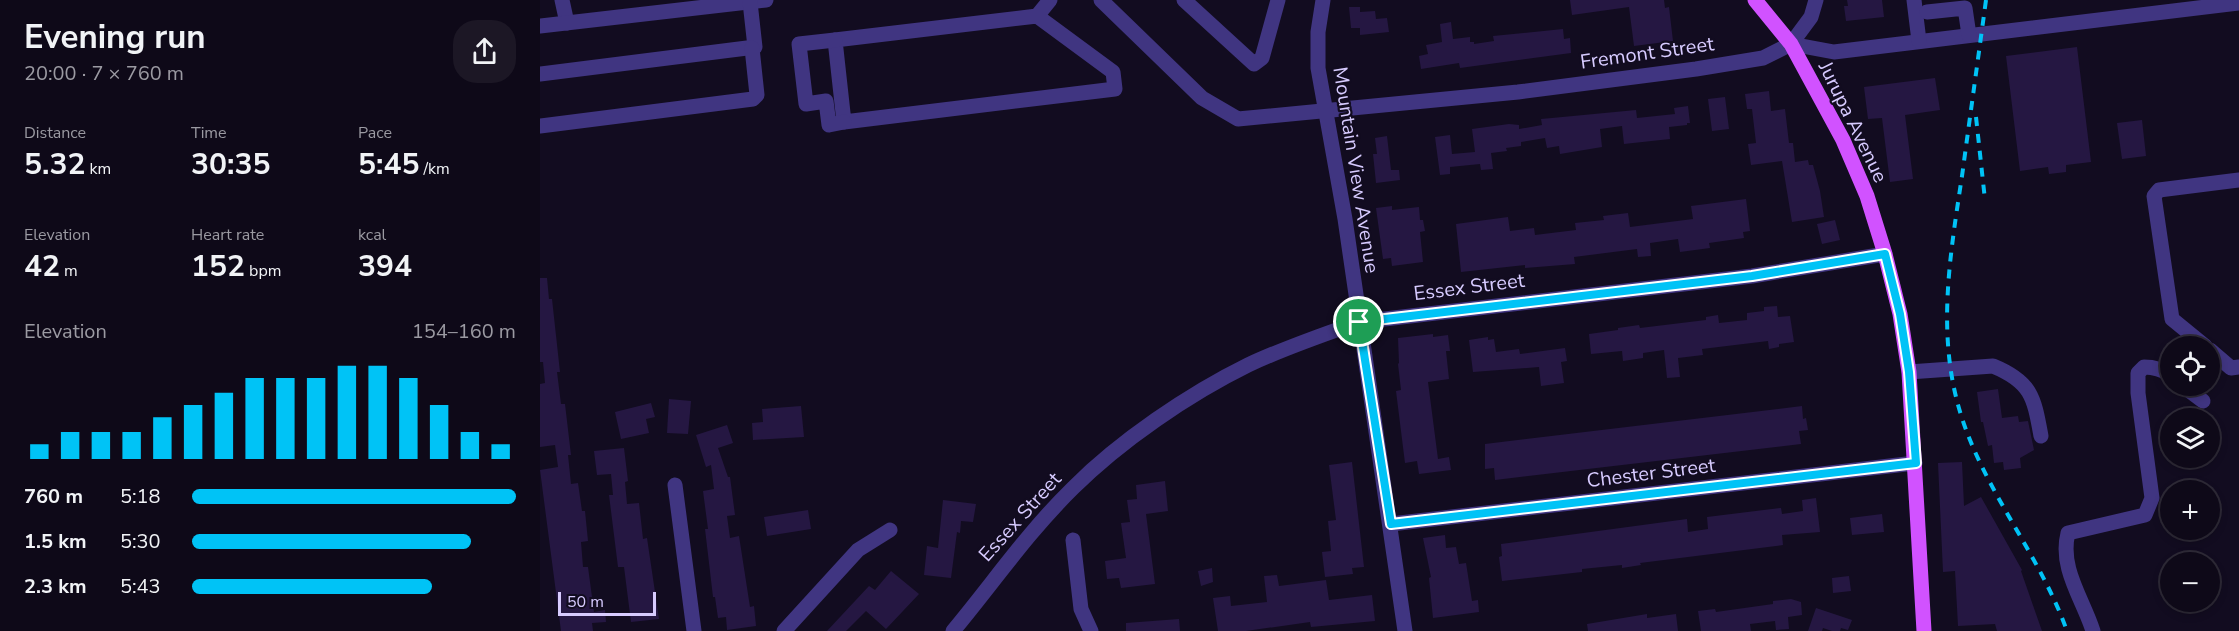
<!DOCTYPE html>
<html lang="en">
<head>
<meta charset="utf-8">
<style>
  :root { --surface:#0e0918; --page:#1c1725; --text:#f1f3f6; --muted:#9b9aa2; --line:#2e2a37; --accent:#00c3f6 }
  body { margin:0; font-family:"Nunito Sans",sans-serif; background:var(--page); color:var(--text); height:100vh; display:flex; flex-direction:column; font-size:22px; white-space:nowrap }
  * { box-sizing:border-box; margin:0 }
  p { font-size:20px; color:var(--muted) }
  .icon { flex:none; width:33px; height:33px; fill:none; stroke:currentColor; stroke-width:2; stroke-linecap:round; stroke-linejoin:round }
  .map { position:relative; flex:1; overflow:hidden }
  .side { display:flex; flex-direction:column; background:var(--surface); width:540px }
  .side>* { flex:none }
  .buttons { position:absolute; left:1620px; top:336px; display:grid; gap:12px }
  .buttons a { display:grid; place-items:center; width:60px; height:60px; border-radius:50%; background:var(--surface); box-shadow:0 3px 9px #0003,0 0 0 2px var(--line); font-size:30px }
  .scale { position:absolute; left:18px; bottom:15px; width:98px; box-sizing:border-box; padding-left:6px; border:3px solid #d7cbff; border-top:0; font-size:16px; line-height:21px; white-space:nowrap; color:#d7cbff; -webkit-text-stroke:4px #120c20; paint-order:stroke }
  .pin { position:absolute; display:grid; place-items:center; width:51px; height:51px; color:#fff; margin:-26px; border:3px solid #fff; border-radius:50%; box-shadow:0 2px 6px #0007 }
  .round { display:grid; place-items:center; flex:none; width:63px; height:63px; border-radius:24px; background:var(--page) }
  .overview { display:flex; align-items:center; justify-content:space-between; height:102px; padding:0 24px }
  h1 { font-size:33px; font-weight:700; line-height:45px }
  .metrics { display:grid; grid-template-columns:repeat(3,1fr); gap:9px; height:102px; padding:6px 24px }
  .metrics div { display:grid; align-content:center }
  .metrics b { font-size:30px; font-weight:700 }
  .metrics small { font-size:16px; font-weight:400 }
  .metrics p { font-size:16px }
  .chart { height:168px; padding:12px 24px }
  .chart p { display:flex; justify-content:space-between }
  .chart svg { width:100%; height:108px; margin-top:6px; stroke:var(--accent); stroke-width:6 }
  ul { padding:0 24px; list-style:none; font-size:20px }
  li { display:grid; grid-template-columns:96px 72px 1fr; align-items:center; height:45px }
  li i { height:15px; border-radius:8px; background:var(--accent) }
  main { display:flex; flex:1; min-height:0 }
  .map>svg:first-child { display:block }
  .building { fill:#251742 }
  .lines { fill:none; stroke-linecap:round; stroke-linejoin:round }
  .minor { stroke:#403581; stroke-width:15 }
  .major { stroke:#d152ff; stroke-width:15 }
  .rail { stroke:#00c3f6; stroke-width:4; stroke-dasharray:9 8; stroke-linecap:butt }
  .route-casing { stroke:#fff; stroke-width:12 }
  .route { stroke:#00c3f6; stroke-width:8 }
  .labels { text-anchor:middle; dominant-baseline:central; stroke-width:4.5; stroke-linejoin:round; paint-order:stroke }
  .street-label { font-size:20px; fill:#d7cbff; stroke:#120c20 }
</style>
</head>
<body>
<main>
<section class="side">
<div class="overview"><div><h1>Evening run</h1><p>20:00 · 7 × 760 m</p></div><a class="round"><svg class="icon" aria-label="share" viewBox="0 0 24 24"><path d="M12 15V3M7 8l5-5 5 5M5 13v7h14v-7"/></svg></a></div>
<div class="metrics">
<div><p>Distance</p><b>5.32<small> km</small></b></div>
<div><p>Time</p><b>30:35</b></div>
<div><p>Pace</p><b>5:45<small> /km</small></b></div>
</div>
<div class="metrics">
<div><p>Elevation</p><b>42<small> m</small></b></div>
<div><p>Heart rate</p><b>152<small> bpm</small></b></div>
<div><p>kcal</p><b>394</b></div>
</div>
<div class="chart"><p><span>Elevation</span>154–160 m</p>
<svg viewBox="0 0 160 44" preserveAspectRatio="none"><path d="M5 44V38M15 44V33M25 44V33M35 44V33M45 44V27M55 44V22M65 44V17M75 44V11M85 44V11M95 44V11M105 44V6M115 44V6M125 44V11M135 44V22M145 44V33M155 44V38"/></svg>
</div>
<ul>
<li><b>760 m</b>5:18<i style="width:100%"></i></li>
<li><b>1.5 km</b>5:30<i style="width:86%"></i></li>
<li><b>2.3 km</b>5:43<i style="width:74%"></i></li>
</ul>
</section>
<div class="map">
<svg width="1699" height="631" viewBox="0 0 1699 631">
  <rect width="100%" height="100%" fill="#120c20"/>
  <g class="building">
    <path d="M1030 0H1124L1125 8 1129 7 1133 41 1094 46 1089 7 1032 15Z"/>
    <path d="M1307 0H1342L1344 17 1306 21 1304 6H1308Z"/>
    <path d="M809 7H820V12L835 11 836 19 847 18 849 32 820 35V28H811Z"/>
    <path d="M911 22 913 39 930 37V42H934V44L954 41 953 36 1023 29 1024 39 1030 38 1031 53 920 68 919 63 881 69 879 56 888 54 886 45 902 42 900 24Z"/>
    <path d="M1537 47 1551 162 1526 165V172L1509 174 1508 167 1480 171 1466 56Z"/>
    <path d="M1395 78 1400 110 1365 115 1373 179 1350 182 1342 118 1328 119 1324 87Z"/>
    <path d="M1229 91 1231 111 1245 109 1249 143H1253L1255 162 1268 160 1269 165H1273L1280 191 1284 217 1252 222 1242 161 1211 165 1208 144 1216 143 1212 109H1207L1205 94Z"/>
    <path d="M1185 97 1189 129 1172 131 1168 99Z"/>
    <path d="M1148 106 1150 123H1147V125L1129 127 1130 139 1084 144 1082 126 1060 129 1062 147 1020 154 1019 146 1007 148 1005 138 981 142V146L966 148 967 151 951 153 953 169 941 170 940 164 910 167V174L900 175 895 137 910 135 912 154 935 152 932 129 969 124 979 125V129L1002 125 1001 119 1012 118 1096 110 1097 118 1135 114 1134 108Z"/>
    <path d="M1602 120 1606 156 1582 159 1577 123Z"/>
    <path d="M847 136 851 170H859L860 180 836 183 833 154H837L835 138Z"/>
    <path d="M1206 199 1210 231 1203 232 1204 238 1169 243 1170 248 1140 252 1138 239 1110 243 1111 256 1098 257 1097 249 1034 257 1035 264 985 268V265L921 272 916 224 968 217 970 231 994 228 995 235 1036 230 1035 223 1064 220 1063 216 1088 213 1090 227 1153 219 1151 206Z"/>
    <path d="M852 206V210L879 207 880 220H883L885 231 880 232 883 262 852 266 851 258 843 259 836 208Z"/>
    <path d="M1295 220 1300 240 1282 244 1277 224Z"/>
    <path d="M0 278H7L9 299H12L20 372H17L21 404H25L31 455H28L31 484 38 483 42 511H45L48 541 41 542 43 567H48L54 612 65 610 66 622 52 623 53 631H21L0 470 18 467 15 445 0 447V384L5 383 3 362H0Z"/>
    <path d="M1237 306 1238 317 1250 316 1254 342 1239 344V347L1229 349 1228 341 1162 349 1163 355 1138 358 1140 377 1127 378 1124 350 1103 353V358L1083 361 1082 351 1051 354 1049 334 1078 330V328L1099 325 1100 328 1166 320V317L1178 315 1179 323 1207 320V313L1224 311V307Z"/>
    <path d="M893 334V337L908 335 910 351H906L909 379 888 382 898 459 909 457 911 470 879 474 877 461 865 463 856 391 861 390 858 364 859 363 858 338Z"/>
    <path d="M948 337V340L954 339 956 352 979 349 980 354 1025 348 1027 361 1021 362 1024 383 1001 386 999 367 933 372 929 340Z"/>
    <path d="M1458 389 1462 418 1478 416 1479 422 1488 421 1494 450 1480 458 1481 468 1464 470 1463 462 1454 463 1452 445 1448 446 1443 422H1441L1437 392Z"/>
    <path d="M129 399 151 401 148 434 127 433Z"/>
    <path d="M111 403 115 417 106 419 109 433 81 439 75 412Z"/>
    <path d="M261 406 264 437 213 440 212 423 223 422 222 409Z"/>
    <path d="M1262 406 1263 419 1266 418 1268 430 1259 431 1261 444 955 480 954 468 945 469V444Z"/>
    <path d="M187 425 193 443 178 448 188 477H190L195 515 187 516 190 538 199 536 210 607 214 606 216 626 187 630 186 617 178 618 175 597H173L165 529H168L163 491 174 489 171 465 166 467 156 435Z"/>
    <path d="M84 448 88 481 85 482 87 504 99 503 103 539 107 538 119 619 91 622 84 567H78L69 495H73L71 474 57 475 54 451Z"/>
    <path d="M812 462 824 567 812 568 813 574 785 577 782 552 791 551 788 521 796 520 789 465Z"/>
    <path d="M1422 462 1424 506 1441 497 1482 570 1481 571 1502 631H1457L1455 624 1418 626 1415 571 1403 572 1398 463Z"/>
    <path d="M625 481 628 511 606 514 615 584 581 588 579 578 567 579 565 561 586 558 581 523 590 522 587 500 597 499 596 485Z"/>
    <path d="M1276 498 1280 532 1242 535 1243 545 1100 563 1101 565 1082 568V565L1042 569V572L962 581 959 557 962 556 961 544 1147 519 1148 532 1168 529 1167 517 1241 508 1242 514 1263 511 1262 500Z"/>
    <path d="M403 500 436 504 433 522 421 521 420 533 417 532 411 578 384 575 387 546 398 548Z"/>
    <path d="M268 510 271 529 227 536 224 517Z"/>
    <path d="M1342 514 1344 532 1312 535 1310 518Z"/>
    <path d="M905 535 906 548 916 547 919 564 926 563 932 601 938 600 939 612 893 618 889 578 891 577 883 538Z"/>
    <path d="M672 568 673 582 661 586 658 571Z"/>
    <path d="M351 571 379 594 346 629 326 611 306 631H287L329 586 335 590Z"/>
    <path d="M737 575 739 586 786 580 789 600 832 595 835 621 771 627 770 622 706 631H678L673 598 690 596 691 606 727 602 724 576Z"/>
    <path d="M1309 576 1311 591 1293 593 1292 578Z"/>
    <path d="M1251 599 1261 602 1262 615 1248 617 1249 629 1236 630 1235 621 1210 624 1211 631H1161L1158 611 1175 609 1176 612 1233 604V601Z"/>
    <path d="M1276 608 1312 620 1308 630 1301 628 1300 631H1292L1283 628 1282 631H1268Z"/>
    <path d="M1107 614V618L1136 614 1138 631H1048L1047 624Z"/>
    <path d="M639 619 640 631H586V623Z"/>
  </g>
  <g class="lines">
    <g class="minor">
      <path d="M22 0 27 23"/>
      <path d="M561 0 662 98 698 119 978 92 1156 69 1223 58 1251 44 1294 52 1699 3"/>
      <path d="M644 0 714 64 722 58 738 0"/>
      <path d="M783 0 778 32V68L805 219 865 631"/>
      <path d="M1374 0 1379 41"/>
      <path d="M1387 12 1425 8 1429 35"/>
      <path d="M497 16 573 72 575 89 304 122 295 40 497 16 510 0"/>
      <path d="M0 26 226 0"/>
      <path d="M295 40 259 44 266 104 286 101 289 125 304 122"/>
      <path d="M1251 44 1271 17 1276 0"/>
      <path d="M0 74 215 47 210 2"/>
      <path d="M0 126 213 99 217 95 212 48"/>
      <path d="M1665 346 1632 319 1614 196 1619 190 1699 180"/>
      <path d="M1670 350 1691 368 1699 367"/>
      <path d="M1369 372 1453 366C1492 382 1494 398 1501 436"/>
      <path d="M1643 386 1663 401"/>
      <path d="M135 485 154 631"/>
      <path d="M851 524 1375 463"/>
      <path d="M533 540 541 609 551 631"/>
      <path d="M244 631 318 550 350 530"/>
      <path d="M413 631C453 583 488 532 533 488 580 441 649 394 708 365 744 348 782 335 819 322L1212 276 1345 254"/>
      <path d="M1553 631C1543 599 1519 568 1528 533L1605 515 1612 498 1598 393V373L1604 367C1615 367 1622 369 1630 375"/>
    </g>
    <path class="major" d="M1215 0 1251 44 1303 140 1327 196 1345 254 1360 314 1369 372 1384 631"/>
    <g class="rail">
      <path d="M1446 0C1438 59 1430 117 1422 176 1410 256 1396 335 1421 415 1445 492 1500 555 1527 631"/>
      <path d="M1436 117 1445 200"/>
    </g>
  </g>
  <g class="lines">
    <g class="route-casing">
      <path id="route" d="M1345 254 1360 314 1369 372 1376 463 851 524 819 322 1212 276Z"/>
    </g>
    <use href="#route" class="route"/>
  </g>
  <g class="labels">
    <g class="street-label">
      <text transform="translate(1107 53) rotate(-8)">Fremont Street</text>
      <text transform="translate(1313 122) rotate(64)">Jurupa Avenue</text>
      <text transform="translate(816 170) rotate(81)">Mountain View Avenue</text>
      <text transform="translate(929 287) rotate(-7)">Essex Street</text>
      <text transform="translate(1111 473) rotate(-7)">Chester Street</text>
      <text transform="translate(480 517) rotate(-48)">Essex Street</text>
    </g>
  </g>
</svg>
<div class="buttons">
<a><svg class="icon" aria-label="locate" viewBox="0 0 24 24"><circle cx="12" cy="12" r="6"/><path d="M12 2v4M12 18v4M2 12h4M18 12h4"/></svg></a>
<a><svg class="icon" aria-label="layers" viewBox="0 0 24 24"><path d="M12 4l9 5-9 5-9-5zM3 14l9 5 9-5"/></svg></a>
<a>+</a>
<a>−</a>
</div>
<div class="scale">50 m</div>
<div class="pin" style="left:819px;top:322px;background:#1e9e55"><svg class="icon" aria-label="arrive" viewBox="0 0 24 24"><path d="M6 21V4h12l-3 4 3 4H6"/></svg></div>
</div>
</main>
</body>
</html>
